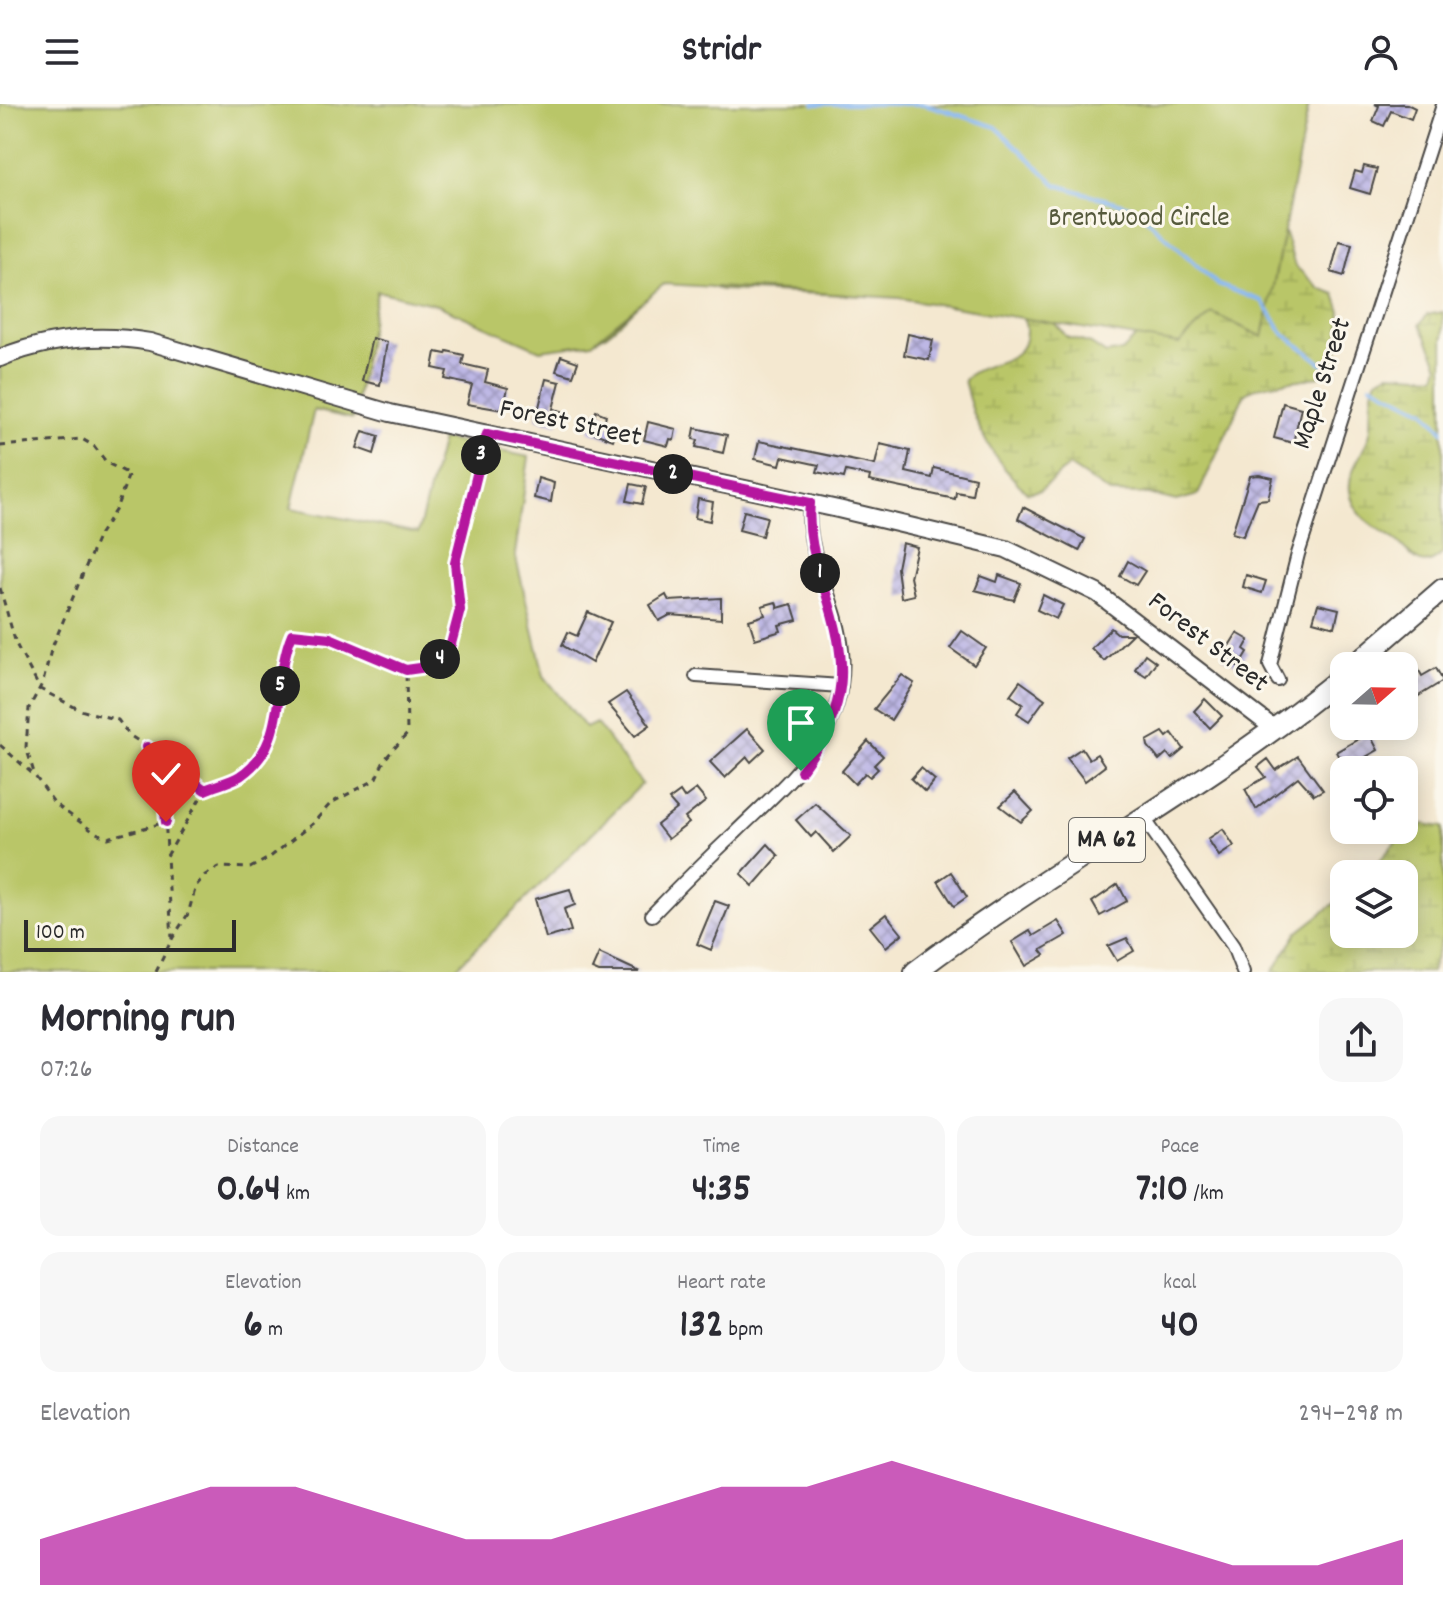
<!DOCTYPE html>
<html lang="en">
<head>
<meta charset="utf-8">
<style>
  :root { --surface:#fff; --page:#f7f7f7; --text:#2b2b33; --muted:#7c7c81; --accent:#b5179e }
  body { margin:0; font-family:Dekko,sans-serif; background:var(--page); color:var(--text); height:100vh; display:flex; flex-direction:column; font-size:30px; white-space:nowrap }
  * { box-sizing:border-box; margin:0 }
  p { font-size:26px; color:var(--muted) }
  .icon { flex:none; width:44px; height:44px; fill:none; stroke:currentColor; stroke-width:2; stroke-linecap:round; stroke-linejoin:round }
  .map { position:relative; height:868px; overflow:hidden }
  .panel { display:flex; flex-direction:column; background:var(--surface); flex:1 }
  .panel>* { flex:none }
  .needle { width:52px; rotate:70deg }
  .fabs { position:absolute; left:1330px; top:548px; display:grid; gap:16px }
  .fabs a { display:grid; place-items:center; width:88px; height:88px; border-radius:16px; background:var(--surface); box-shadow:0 4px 20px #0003; font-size:40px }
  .scale { position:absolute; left:24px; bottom:20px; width:212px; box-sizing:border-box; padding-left:8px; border:4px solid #2b2b2b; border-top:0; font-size:22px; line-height:28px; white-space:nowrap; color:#2b2b2b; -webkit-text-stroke:6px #fbf7ec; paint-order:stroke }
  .pin { position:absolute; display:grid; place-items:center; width:68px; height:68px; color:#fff; margin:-82px -34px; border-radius:50% 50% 50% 0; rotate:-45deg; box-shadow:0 0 8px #0007 }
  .pin .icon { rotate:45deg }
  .km { position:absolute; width:40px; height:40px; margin:-20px; border-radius:50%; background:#222; color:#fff; font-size:22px; line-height:40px; text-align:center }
  .round { display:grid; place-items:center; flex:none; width:84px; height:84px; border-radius:24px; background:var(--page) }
  .head { display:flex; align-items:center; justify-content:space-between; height:136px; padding:0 40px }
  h1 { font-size:44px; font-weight:700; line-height:60px }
  .figures { display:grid; grid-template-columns:repeat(3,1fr); gap:12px; height:136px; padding:8px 40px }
  .figures div { display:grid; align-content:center; border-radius:20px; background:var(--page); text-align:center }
  .figures b { font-size:40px; font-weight:700 }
  .figures small { font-size:22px; font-weight:400 }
  .figures p { font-size:22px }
  .chart { height:224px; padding:16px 40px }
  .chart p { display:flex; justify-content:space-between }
  .chart svg { width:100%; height:144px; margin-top:8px; fill:var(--accent); opacity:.7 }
  header { display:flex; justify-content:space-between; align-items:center; height:104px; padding:0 40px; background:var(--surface); font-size:36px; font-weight:700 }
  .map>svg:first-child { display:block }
  .wetland { fill:url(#wetland-marsh); stroke:#72784a; stroke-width:2; fill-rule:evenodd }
  .park { fill:#b9c668; stroke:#72784a; stroke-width:2 }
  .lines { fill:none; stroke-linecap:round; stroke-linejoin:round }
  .stream { stroke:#88b8f3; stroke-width:4 }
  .building { fill:url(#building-cross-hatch) }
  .minor-casing { stroke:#494744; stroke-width:16 }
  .tertiary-casing { stroke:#494744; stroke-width:20 }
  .primary-casing { stroke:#494744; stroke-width:24 }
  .path { stroke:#494744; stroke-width:3; stroke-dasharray:6 6; stroke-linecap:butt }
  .minor { stroke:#fff; stroke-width:12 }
  .tertiary { stroke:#fff; stroke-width:16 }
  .primary { stroke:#fff; stroke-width:20 }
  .route-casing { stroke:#fff; stroke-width:16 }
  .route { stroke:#b5179e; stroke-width:10 }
  .labels { text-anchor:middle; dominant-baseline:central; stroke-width:6; stroke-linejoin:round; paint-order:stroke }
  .shield { fill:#fbf7ec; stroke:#696865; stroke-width:2 }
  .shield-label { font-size:26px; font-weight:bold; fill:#2b2b2b }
  .park-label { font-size:28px; fill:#565a3d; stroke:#fbf7ec }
  .street-label { font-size:28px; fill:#2b2b2b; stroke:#fbf7ec }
</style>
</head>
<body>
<header><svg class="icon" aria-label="menu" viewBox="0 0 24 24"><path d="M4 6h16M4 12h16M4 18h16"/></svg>Stridr<svg class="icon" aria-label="person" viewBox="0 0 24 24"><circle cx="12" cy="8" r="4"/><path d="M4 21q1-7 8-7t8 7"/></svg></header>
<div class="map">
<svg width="1443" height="868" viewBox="0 0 1443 868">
  <defs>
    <pattern id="wetland-marsh" width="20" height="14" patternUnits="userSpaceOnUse" patternTransform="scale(2)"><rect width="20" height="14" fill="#b9c668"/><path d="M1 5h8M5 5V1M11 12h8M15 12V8" fill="none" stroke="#9faa5a"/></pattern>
    <pattern id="building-cross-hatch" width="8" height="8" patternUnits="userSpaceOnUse" patternTransform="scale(2)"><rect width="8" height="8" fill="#bdb7e5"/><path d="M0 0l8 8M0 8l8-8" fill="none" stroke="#9a95ba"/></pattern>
  </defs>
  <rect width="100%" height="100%" fill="#fbf7ec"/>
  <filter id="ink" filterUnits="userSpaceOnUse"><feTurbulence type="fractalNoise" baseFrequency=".0125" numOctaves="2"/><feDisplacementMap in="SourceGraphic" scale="16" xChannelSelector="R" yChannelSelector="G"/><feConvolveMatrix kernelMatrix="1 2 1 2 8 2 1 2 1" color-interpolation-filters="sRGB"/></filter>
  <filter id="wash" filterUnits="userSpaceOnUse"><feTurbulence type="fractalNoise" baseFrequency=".006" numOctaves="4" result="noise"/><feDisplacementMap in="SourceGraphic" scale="32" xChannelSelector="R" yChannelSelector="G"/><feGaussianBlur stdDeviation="1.8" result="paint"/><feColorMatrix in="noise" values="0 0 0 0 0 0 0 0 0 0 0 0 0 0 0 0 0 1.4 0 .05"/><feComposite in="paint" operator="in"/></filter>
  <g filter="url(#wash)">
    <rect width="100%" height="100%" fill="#f4e8d0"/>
    <g class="wetland">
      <path d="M1245 0 1295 162 1319 184 1335 190 1341 208 1337 263C1316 281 1272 273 1245 289L1198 391 1176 397 1149 390 1110 389 1069 362 1041 386 1028 389C993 358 974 322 964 276 983 254 1027 264 1026 226 1026 213 1015 204 1005 197L722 186C708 184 693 173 680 175 636 182 623 240 572 242L516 215ZM1033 195 1141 229 1122 247 1106 250 1091 240 1067 233Z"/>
      <path d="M1443 208V449C1418 474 1409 444 1394 435 1375 422 1354 414 1350 387 1347 364 1368 346 1371 324 1372 308 1370 290 1377 275L1389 269 1436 272 1439 261 1420 220 1427 211Z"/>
      <path d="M1425 720 1443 723V831L1431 868H1273L1298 828 1344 792V830H1404V770H1368L1406 726Z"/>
    </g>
    <path class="park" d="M0 0H1309L1263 233 1212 209 1179 240 899 194 664 180 592 239 540 246 437 201 377 187 353 315 314 306 291 404 418 429 442 335 529 353 515 450 544 572 586 624 596 619 642 680 452 868H0Z"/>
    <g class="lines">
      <g class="stream">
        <path d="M814 0H923"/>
        <path d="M925 0 996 23 1057 81 1135 104 1218 181 1262 197 1284 230 1335 269"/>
        <path d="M1371 280 1425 307 1443 327"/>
      </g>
    </g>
    <g id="blocks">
      <g class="building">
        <path d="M1375 0H1407L1415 4 1411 15 1391 7 1384 22 1373 17 1379 2Z"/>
        <path d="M1364 62 1377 65 1370 90 1350 84 1355 67 1362 69Z"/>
        <path d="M1339 137 1352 140 1344 172 1331 168Z"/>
        <path d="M908 230 933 236 929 256 904 251Z"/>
        <path d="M372 234 387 238 380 281 362 277Z"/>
        <path d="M447 247 464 251 462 260 488 266 485 278 508 284 503 306 467 300 472 281 445 275 447 267 433 264 436 248 446 250Z"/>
        <path d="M561 252 578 258 573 272 556 267Z"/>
        <path d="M546 275 560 278 553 305 562 307 558 320 536 315Z"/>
        <path d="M1283 299 1301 304 1293 339 1274 334Z"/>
        <path d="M596 307 606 311 604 319 617 324 613 336 589 327Z"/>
        <path d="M648 318 676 325 674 336 670 335 668 342 644 336Z"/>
        <path d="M695 324 727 331 723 349 696 343 698 336 693 335Z"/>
        <path d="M363 327 379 332 374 350 357 344Z"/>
        <path d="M759 337 875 361 880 340 910 347 906 368 932 374 934 364 975 374 972 391 956 388 955 395 869 377 870 372 846 367 844 374 817 368 819 361 782 353 780 361 755 355Z"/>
        <path d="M1259 371 1273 374 1268 395 1258 396 1243 432 1232 429 1250 372Z"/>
        <path d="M538 374 554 379 551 398 534 394Z"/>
        <path d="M631 380 646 383 642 400 627 397Z"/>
        <path d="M698 395 713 398 710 417 695 414Z"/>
        <path d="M1023 403 1085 435 1079 447 1018 415Z"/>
        <path d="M744 407 767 413 762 432 739 426Z"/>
        <path d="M902 439 917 443 910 473 914 491 901 494 897 464Z"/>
        <path d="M1128 457 1145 467 1136 481 1120 472Z"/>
        <path d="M999 471 1021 479 1014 496 975 486 981 472 997 478Z"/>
        <path d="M1246 471 1266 477 1262 489 1243 483Z"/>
        <path d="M666 491 669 497 721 494V515L670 511 659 517 650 501Z"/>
        <path d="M1043 491 1063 501 1056 515 1037 506Z"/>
        <path d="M776 498 778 504 792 500 797 516 779 521 781 527 755 535 749 516 765 511 762 502Z"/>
        <path d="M1318 500 1339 505 1335 523 1313 517Z"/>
        <path d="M588 508 611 518 592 559 562 541 568 528 577 532Z"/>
        <path d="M1111 524 1118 530H1132L1104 557 1091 544Z"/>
        <path d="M962 527 986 544 974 561 950 544Z"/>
        <path d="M1237 529 1249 536 1244 545 1248 548 1239 563 1222 553Z"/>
        <path d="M1145 550 1156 558 1146 572 1135 565Z"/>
        <path d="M1412 554 1422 572 1436 564 1443 577 1417 593 1404 575V559Z"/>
        <path d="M902 571 914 579 891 616 874 605Z"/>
        <path d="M1020 577 1045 595 1029 617 1017 609 1023 600 1010 591Z"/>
        <path d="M626 588 650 621 635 632 608 600Z"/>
        <path d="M1205 595 1222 612 1210 624 1194 607Z"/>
        <path d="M747 625 765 645 751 658 747 653 725 674 710 658Z"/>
        <path d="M1163 628 1167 633 1172 629 1184 645 1172 655 1167 649 1159 656 1148 642 1147 637Z"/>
        <path d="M1369 629 1378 646 1366 653 1372 666H1346L1336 648Z"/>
        <path d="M868 637 883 652 874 661 878 665 870 673 865 669 855 680 842 667Z"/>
        <path d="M1082 644 1089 655 1097 650 1105 662 1085 677 1067 654Z"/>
        <path d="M1298 652 1323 686 1314 691 1298 673 1256 705 1245 685 1266 673 1258 663 1268 655 1276 666Z"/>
        <path d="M921 664 935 676 925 688 911 675Z"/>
        <path d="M696 685 706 697 685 714 689 719 668 735 657 721 677 705 669 696 680 688 684 694Z"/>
        <path d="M1015 688 1033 707 1021 718 1000 702Z"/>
        <path d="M815 699 851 732 834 748 816 728 811 733 796 716Z"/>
        <path d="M1223 725 1234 742 1219 752 1208 735Z"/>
        <path d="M768 740 779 752 753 782 741 770Z"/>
        <path d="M951 768 967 793 954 802 938 777Z"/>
        <path d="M1118 780 1127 797 1100 812 1092 798Z"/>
        <path d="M570 785 575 801 564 805 571 827 546 834 535 795Z"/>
        <path d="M715 797 729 802 711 846 697 840Z"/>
        <path d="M886 810 902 830 886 843 870 823Z"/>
        <path d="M1058 817 1067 831 1041 846 1045 851 1026 862 1012 838 1030 827 1033 832Z"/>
        <path d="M1127 834 1134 847 1117 857 1108 842Z"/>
        <path d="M599 849 640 868H599L592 865Z"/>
      </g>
    </g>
  </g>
  <g filter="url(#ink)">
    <use href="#blocks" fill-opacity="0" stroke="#494744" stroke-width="2"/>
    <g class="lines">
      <g class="minor-casing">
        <g id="minor">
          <path d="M696 572 841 582"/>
          <path d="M1278 576 1270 561 1298 450 1443 1"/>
          <path d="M1143 713 1233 842 1243 868"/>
          <path d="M652 811C679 783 707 755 735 729 789 676 849 631 842 547 838 496 804 452 810 399"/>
        </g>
      </g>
      <g class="tertiary-casing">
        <path id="tertiary" d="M0 254C49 234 97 229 150 238L390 309 838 405 1006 445 1097 489 1272 623"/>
      </g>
      <g class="primary-casing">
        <g id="primary">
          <path d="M1354 562 1443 485"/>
          <path d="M915 868C1053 763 1210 682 1344 571"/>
        </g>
      </g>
      <g class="path">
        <path d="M0 342 82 335 94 342 107 359 129 370 116 405 99 431 51 546 43 578 29 604 26 643 35 672"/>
        <path d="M0 484 16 540 40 585 80 606 118 616 129 631 182 665 205 686C216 681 230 678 240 672 289 640 272 577 292 530L330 534 406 566 434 562 451 540 460 506 455 459 483 345"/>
        <path d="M0 641 35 672 55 700 94 728 108 734 166 718"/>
        <path d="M147 643 164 690 167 748"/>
        <path d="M172 835 188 810 196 782 205 771 219 763 250 764 269 754 313 719 331 699 375 676 385 655 407 630 406 566"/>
        <path d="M156 868 172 835 167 752 205 686"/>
      </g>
      <use href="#minor" class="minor"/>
      <use href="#tertiary" class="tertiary"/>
      <use href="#primary" class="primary"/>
    </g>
  </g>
  <g class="lines" filter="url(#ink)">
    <g class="route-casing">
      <path id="route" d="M166 718 163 685 147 643 205 686C216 681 230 678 240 672 289 640 272 577 292 530L330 534 406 566 434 562 451 540 460 506 455 459 487 330 810 399C807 429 815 454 824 483 849 561 851 599 801 667"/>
    </g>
    <use href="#route" class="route"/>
  </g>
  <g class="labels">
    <rect class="shield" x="1069" y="714" width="76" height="44" rx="6"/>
    <g class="shield-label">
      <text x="1107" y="736">MA 62</text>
    </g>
    <g class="park-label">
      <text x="1139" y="116">Brentwood Circle</text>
    </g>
    <g class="street-label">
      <text transform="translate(1324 280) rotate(-72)">Maple Street</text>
      <text transform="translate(570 321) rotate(12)">Forest Street</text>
      <text transform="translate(1207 540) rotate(38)">Forest Street</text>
    </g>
  </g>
</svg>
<div class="fabs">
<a><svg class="needle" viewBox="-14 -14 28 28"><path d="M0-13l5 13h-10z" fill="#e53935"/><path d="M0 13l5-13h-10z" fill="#7c7c81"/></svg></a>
<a><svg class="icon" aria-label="locate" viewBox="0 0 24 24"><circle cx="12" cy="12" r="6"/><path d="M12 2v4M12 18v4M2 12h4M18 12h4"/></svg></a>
<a><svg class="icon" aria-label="layers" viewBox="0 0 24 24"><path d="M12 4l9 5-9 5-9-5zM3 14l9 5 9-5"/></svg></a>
</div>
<div class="scale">100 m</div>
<div class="pin" style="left:801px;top:667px;background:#1e9e55"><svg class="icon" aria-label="arrive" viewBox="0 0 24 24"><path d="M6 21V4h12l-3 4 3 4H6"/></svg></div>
<div class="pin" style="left:166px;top:718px;background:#d93025"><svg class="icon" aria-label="check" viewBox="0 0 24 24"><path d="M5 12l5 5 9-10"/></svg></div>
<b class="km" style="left:820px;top:469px">1</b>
<b class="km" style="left:673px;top:370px">2</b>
<b class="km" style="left:481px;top:351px">3</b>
<b class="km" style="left:440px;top:555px">4</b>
<b class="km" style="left:280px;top:582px">5</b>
</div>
<section class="panel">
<div class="head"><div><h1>Morning run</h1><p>07:26</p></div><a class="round"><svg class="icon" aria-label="share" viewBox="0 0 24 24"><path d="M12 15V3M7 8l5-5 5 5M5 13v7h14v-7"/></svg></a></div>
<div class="figures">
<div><p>Distance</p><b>0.64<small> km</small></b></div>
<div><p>Time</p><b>4:35</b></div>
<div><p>Pace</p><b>7:10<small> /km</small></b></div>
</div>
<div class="figures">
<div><p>Elevation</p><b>6<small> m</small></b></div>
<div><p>Heart rate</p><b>132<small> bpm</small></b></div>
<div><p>kcal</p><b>40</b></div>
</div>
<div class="chart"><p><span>Elevation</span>294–298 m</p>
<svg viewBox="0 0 160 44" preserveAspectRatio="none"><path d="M0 44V30L10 22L20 14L30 14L40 22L50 30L60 30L70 22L80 14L90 14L100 6L110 14L120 22L130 30L140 38L150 38L160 30V44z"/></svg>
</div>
</section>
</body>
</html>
